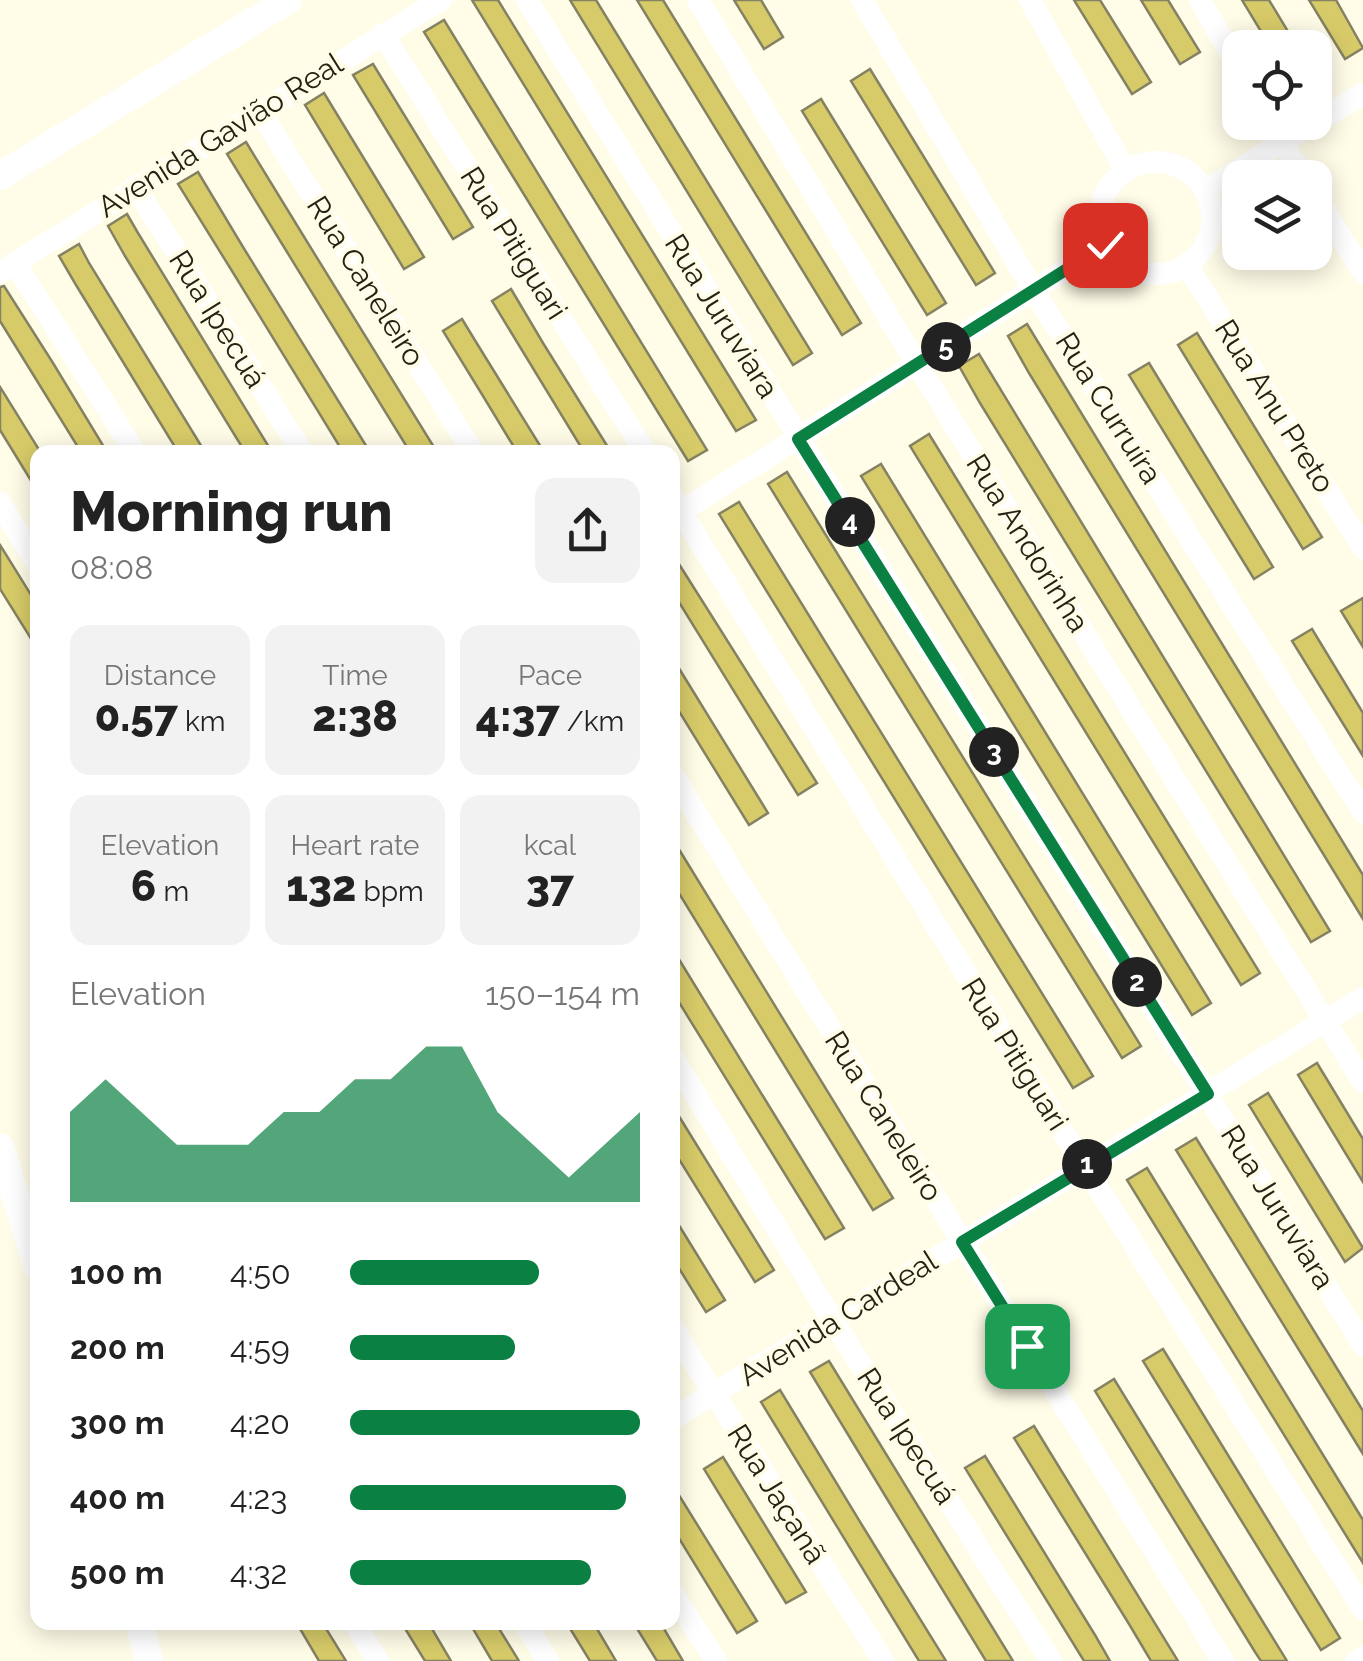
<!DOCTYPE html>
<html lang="en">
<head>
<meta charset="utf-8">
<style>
  :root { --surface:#fff; --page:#f2f2f2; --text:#222; --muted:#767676; --accent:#0b8043 }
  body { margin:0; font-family:Raleway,sans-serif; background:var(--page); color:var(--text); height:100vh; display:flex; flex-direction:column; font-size:38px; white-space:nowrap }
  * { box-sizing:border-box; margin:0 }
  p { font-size:32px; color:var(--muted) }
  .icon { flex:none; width:55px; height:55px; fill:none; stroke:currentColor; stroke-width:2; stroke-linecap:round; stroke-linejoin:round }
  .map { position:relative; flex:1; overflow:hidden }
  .panel { position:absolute; left:30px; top:445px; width:650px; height:1185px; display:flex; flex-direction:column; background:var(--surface); border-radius:20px; box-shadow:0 5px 25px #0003 }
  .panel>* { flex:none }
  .fabs { position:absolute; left:1222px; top:30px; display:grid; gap:20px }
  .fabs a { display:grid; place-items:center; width:110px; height:110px; border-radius:20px; background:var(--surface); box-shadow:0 5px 25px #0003; font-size:50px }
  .pin { position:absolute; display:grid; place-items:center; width:85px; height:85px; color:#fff; margin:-42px; border-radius:20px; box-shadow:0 5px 15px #0006 }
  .km { position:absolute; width:50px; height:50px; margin:-25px; border-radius:50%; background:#222; color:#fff; font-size:28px; line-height:50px; text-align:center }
  .round { display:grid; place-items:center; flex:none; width:105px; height:105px; border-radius:20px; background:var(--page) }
  .headline { display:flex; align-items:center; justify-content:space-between; height:170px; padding:0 40px }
  h1 { font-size:55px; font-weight:800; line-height:75px }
  .stats { display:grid; grid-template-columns:repeat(3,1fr); gap:15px; height:170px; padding:10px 40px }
  .stats div { display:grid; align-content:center; border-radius:20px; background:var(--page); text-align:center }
  .stats b { font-size:42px; font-weight:800 }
  .stats small { font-size:28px; font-weight:400 }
  .stats p { font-size:28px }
  .chart { height:280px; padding:20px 40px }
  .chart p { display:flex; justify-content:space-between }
  .chart svg { width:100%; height:180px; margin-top:10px; fill:var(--accent); opacity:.7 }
  ul { padding:0 40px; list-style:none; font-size:32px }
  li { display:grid; grid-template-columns:160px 120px 1fr; align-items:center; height:75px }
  li i { height:25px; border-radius:12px; background:var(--accent) }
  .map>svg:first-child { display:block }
  .building { fill:#d7cb69; stroke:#858263; stroke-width:2.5 }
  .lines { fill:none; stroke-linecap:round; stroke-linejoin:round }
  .minor { stroke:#fff; stroke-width:22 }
  .major { stroke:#fff; stroke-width:28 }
  .route-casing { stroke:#fff; stroke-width:20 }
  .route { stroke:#0b8043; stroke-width:12 }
  .labels { text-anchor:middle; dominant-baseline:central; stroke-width:8; stroke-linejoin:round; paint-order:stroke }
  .street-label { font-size:30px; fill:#232215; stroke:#fffde8 }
</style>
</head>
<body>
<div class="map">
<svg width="1363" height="1661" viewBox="0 0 1363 1661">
  <rect width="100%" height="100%" fill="#fffde8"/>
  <g class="building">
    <path d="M472 0H498L756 420 736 431Z"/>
    <path d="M570 0H596L812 353 793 365Z"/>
    <path d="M637 0H663L861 323 842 335Z"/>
    <path d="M734 0H761L783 37 764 49Z"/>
    <path d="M1074 0H1100L1151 82 1132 94Z"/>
    <path d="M1141 0H1168L1200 52 1180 64Z"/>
    <path d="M1242 0H1269L1298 48H1271Z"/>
    <path d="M1309 0H1336L1363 48 1345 59Z"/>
    <path d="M444 20 707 450 688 461 424 32Z"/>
    <path d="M373 64 473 227 453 239 353 75Z"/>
    <path d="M870 69 995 273 976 285 851 81Z"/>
    <path d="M324 93 424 257 404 269 305 105Z"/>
    <path d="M821 99 946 303 927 315 802 111Z"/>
    <path d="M246 142 306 240 437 452H410L287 252 227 154Z"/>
    <path d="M198 172 243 247 370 452H343L232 271 178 184Z"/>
    <path d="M127 214 138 233 272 452H245L125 256 108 226Z"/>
    <path d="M79 244 89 263 205 452H178L76 285 59 256Z"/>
    <path d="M4 286 53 363 107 452H81L0 321V287Z"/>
    <path d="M511 289 543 343 611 452H584L492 301Z"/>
    <path d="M462 319 476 342 544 452H517L483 396 443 331Z"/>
    <path d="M1027 324 1363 875V919L1029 373 1008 336Z"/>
    <path d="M1197 333 1322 537 1303 549 1178 345Z"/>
    <path d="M979 354 1330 931 1311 942 980 403 959 366Z"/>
    <path d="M1149 363 1273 567 1254 579 1129 375Z"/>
    <path d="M0 387 38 448V492L0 430Z"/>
    <path d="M929 434 1260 973 1241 985 910 446Z"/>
    <path d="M881 464 1211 1003 1192 1015 861 476Z"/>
    <path d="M787 472 1141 1046 1122 1058 768 484Z"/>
    <path d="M739 502 1093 1076 1073 1088 719 514Z"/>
    <path d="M0 545 38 606V650L0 589Z"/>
    <path d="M672 553 817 783 798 795 672 591Z"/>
    <path d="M1363 598V647L1341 611Z"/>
    <path d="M1312 629 1363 713V756L1292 641Z"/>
    <path d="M672 657 768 813 749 825 672 700Z"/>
    <path d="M672 838 893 1198 873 1210 672 882Z"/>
    <path d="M672 948 844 1228 825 1239 672 991Z"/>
    <path d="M1317 1063 1363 1139V1182L1298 1075Z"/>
    <path d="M1268 1093 1363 1248 1345 1262 1249 1105Z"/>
    <path d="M672 1105 774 1270 755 1282 672 1148Z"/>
    <path d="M1196 1138 1363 1411V1454L1176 1150Z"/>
    <path d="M1147 1168 1363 1520V1563L1127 1180Z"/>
    <path d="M672 1214 725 1300 706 1312 672 1257Z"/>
    <path d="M1163 1349 1340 1638 1321 1650 1143 1361Z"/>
    <path d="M829 1361 978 1604 1013 1661H986L892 1507 810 1372Z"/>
    <path d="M1114 1379 1263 1622 1287 1661H1261L1255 1652 1095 1391Z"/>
    <path d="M780 1390 865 1530 946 1661H919L761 1402Z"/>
    <path d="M1034 1426 1048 1449 1178 1661H1151L1129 1624 1014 1438Z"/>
    <path d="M985 1456 1095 1635 1110 1661H1084L965 1468Z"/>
    <path d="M723 1457 806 1592 786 1603 704 1469Z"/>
    <path d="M672 1484 757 1621 737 1633 672 1527Z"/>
    <path d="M296 1622H322L346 1661H319Z"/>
    <path d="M401 1622H428L451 1661H425Z"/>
    <path d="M469 1622H495L519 1661H492Z"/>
    <path d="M566 1622H593L616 1661H590Z"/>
    <path d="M633 1622H660L683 1661H657Z"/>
  </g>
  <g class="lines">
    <g class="minor">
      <path d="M527 0 1363 1345"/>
      <path d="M698 0 918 366 1363 1082"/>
      <path d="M862 0 1034 291 1363 812"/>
      <path d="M1030 0 1125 170"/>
      <path d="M1200 0 1240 70"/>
      <path d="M383 34 645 452"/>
      <path d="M259 110 473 452"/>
      <path d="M1270 122 1304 178"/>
      <path d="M1315 122 1363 94"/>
      <circle cx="1156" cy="218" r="56"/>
      <path d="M135 186 302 452"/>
      <path d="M1205 191 1314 122"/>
      <path d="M1315 195 1363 272"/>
      <path d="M15 263 135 452"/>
      <path d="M1187 265 1363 548"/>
      <path d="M0 272 441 0"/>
      <path d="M672 497 1084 1165 1363 1609"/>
      <path d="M0 503 38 565"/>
      <path d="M672 517 1105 245"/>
      <path d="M672 774 1223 1661"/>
      <path d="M672 1056 833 1321 1051 1661"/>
      <path d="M672 1327 883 1661"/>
      <path d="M672 1419 1363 998"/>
      <path d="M672 1592 716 1661"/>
      <path d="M354 1622 378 1661"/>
      <path d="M524 1622 548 1661"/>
      <path d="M1356 1661 1363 1657"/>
    </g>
    <g class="major">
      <path d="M0 176 288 0"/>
      <path d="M0 1147 38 1268"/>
      <path d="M139 1622 149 1661"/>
    </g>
  </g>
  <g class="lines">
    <g class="route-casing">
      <path id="route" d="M1027 1346 962 1242 1208 1094 798 439 1105 245"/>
    </g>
    <use href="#route" class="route"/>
  </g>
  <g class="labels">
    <g class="street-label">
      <text transform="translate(220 135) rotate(-32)">Avenida Gavião Real</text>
      <text transform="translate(514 243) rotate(58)">Rua Pitiguari</text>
      <text transform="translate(366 281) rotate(58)">Rua Caneleiro</text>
      <text transform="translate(722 316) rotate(58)">Rua Juruviara</text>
      <text transform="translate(218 319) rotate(58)">Rua Ipecuá</text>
      <text transform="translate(1275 406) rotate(58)">Rua Anu Preto</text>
      <text transform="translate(1109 408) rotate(58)">Rua Curruíra</text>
      <text transform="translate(1028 543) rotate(58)">Rua Andorinha</text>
      <text transform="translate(1015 1054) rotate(58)">Rua Pitiguari</text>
      <text transform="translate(884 1116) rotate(58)">Rua Caneleiro</text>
      <text transform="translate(1278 1207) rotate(58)">Rua Juruviara</text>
      <text transform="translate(838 1318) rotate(-32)">Avenida Cardeal</text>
      <text transform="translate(907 1436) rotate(57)">Rua Ipecuá</text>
      <text transform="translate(777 1494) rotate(58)">Rua Jaçanã</text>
    </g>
  </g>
</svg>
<div class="fabs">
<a><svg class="icon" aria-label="locate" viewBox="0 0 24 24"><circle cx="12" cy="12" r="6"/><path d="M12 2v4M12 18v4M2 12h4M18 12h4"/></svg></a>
<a><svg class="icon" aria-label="layers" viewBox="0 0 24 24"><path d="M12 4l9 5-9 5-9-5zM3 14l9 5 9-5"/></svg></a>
</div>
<div class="pin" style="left:1027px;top:1346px;background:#1e9e55"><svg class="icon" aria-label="arrive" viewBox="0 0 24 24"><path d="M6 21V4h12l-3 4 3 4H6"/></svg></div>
<div class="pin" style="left:1105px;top:245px;background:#d93025"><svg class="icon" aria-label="check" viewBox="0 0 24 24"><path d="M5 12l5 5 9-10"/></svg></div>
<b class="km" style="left:1087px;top:1164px">1</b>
<b class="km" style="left:1137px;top:982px">2</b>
<b class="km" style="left:994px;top:752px">3</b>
<b class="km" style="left:850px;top:522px">4</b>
<b class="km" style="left:946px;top:347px">5</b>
<section class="panel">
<div class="headline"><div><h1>Morning run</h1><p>08:08</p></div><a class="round"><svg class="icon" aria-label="share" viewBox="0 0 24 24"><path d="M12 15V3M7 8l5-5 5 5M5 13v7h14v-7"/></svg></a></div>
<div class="stats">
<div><p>Distance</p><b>0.57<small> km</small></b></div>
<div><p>Time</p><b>2:38</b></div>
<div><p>Pace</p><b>4:37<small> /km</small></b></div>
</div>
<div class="stats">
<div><p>Elevation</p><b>6<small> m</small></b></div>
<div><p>Heart rate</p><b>132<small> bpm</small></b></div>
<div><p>kcal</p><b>37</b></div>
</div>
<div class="chart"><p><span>Elevation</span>150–154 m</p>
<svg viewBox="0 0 160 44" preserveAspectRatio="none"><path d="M0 44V22L10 14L20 22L30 30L40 30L50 30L60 22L70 22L80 14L90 14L100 6L110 6L120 22L130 30L140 38L150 30L160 22V44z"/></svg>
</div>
<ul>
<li><b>100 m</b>4:50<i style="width:65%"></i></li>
<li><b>200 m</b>4:59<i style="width:57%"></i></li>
<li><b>300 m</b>4:20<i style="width:100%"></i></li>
<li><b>400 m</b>4:23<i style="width:95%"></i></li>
<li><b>500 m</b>4:32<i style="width:83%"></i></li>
</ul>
</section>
</div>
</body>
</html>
